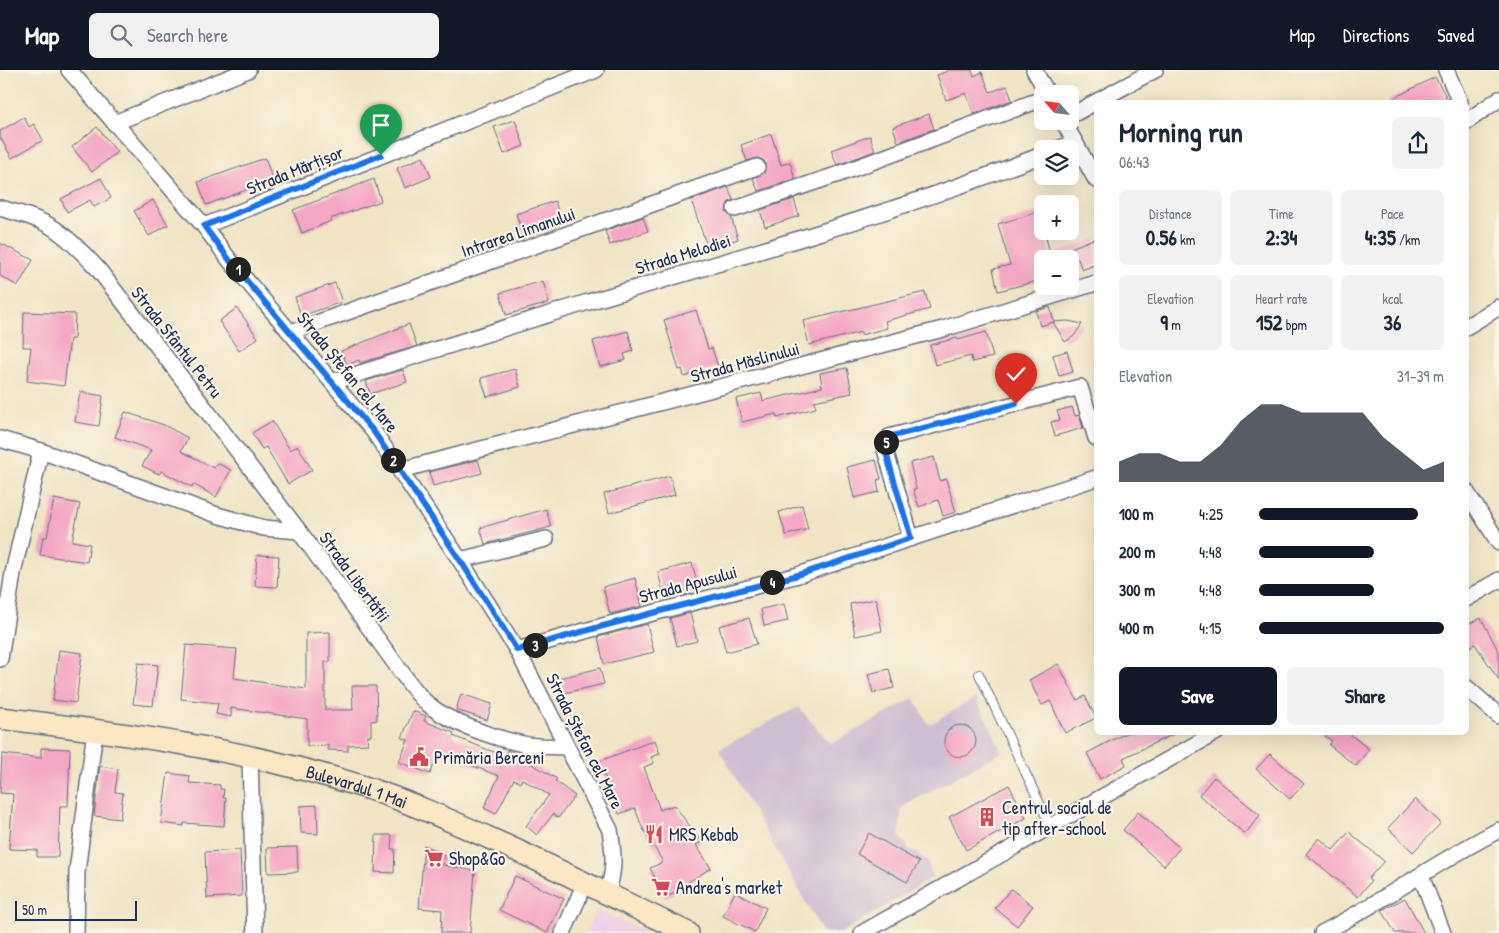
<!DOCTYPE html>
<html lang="en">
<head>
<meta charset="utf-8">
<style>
  :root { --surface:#fff; --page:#f2f2f3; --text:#1f2937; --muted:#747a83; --accent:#111827 }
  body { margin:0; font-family:"Patrick Hand",sans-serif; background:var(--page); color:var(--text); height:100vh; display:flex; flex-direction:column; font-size:19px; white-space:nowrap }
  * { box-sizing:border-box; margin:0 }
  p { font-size:16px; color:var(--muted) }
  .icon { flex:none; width:28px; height:28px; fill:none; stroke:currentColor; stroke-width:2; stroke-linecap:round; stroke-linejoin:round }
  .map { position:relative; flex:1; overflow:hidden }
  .details { position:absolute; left:1094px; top:30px; width:375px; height:635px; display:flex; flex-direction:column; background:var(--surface); border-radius:8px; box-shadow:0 5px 20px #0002 }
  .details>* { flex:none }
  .needle { width:32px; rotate:298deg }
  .fabs { position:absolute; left:1034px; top:15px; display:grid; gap:10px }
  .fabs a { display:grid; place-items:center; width:45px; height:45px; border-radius:8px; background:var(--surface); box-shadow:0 5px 20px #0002; font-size:25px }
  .scale { position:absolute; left:15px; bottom:12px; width:122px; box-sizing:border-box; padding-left:5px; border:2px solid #1b2f5e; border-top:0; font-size:14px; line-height:18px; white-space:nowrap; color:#1b2f5e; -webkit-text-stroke:4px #fcf5e5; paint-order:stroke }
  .pin { position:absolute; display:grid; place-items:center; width:42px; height:42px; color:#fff; margin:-51px -21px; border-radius:50% 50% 50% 0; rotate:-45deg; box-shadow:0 0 5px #0007 }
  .pin .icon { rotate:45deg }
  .km { position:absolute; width:25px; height:25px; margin:-12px; border-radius:50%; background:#222; color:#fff; font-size:14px; line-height:25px; text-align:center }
  .round { display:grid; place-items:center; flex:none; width:52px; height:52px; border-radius:8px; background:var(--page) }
  .overview { display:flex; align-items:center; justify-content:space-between; height:85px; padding:0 25px }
  h1 { font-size:28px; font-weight:700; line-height:38px }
  .stats { display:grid; grid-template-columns:repeat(3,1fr); gap:8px; height:85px; padding:5px 25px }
  .stats div { display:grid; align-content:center; border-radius:8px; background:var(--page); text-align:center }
  .stats b { font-size:21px; font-weight:700 }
  .stats small { font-size:14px; font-weight:400 }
  .stats p { font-size:14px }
  .chart { height:140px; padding:10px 25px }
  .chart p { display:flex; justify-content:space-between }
  .chart svg { width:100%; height:90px; margin-top:5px; fill:var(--accent); opacity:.7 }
  .primary-button { display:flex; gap:10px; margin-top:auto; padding:10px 25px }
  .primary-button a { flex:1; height:58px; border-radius:8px; background:var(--accent); color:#fff; font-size:20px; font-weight:700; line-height:58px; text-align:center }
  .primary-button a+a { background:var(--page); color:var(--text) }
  ul { padding:0 25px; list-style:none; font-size:16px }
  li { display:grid; grid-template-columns:80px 60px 1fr; align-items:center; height:38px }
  li i { height:12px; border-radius:6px; background:var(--accent) }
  header { display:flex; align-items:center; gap:30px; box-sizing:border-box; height:70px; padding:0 25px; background:var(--accent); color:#fff }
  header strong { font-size:24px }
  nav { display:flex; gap:28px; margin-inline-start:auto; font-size:18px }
  .search { width:350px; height:45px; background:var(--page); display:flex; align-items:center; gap:12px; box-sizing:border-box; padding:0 18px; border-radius:8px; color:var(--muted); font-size:19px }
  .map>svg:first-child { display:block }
  .built { fill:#f0d0e5 }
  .industrial { fill:#cebed2 }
  .building { fill:#f4a7c4 }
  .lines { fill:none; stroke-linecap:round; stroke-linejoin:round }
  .service-casing { stroke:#666e82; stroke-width:10 }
  .minor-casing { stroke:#666e82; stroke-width:18 }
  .secondary-casing { stroke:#666e82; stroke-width:24 }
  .service { stroke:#fff; stroke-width:8 }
  .minor { stroke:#fff; stroke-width:15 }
  .secondary { stroke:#fbe7c3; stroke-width:21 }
  .route-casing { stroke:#fff; stroke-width:10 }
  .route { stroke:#1a73e8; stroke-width:6 }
  .labels { text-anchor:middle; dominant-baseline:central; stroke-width:4.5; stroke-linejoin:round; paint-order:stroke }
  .street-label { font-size:18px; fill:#1b2f5e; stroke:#fcf5e5 }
  .poi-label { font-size:18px; fill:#1b2f5e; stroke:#fcf5e5; text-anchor:start }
</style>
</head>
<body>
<header>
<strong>Map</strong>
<div class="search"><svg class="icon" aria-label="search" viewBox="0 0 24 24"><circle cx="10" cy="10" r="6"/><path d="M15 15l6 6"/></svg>Search here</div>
<nav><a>Map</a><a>Directions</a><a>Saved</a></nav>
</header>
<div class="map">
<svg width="1499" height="863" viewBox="0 0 1499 863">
  <rect width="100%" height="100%" fill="#fcf5e5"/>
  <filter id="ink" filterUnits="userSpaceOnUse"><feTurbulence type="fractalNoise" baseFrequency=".02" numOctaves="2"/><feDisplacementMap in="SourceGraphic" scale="10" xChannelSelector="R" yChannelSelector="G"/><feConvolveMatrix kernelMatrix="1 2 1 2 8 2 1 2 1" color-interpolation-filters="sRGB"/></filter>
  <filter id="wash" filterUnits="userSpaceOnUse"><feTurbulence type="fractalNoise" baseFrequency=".0096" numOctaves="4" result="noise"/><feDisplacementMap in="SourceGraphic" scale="20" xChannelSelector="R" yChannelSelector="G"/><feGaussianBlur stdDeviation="1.12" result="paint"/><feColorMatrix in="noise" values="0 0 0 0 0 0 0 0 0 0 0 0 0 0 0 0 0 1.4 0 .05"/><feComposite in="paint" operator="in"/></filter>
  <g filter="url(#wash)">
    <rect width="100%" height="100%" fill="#f0e4c5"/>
    <path class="built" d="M596 840 646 863H585Z"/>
    <path class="industrial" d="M976 627 1002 682 902 737 899 766 909 779 927 790 933 807 841 863H823L719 679 798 637 831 674 914 628 929 655Z"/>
    <g id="blocks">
      <g class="building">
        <path d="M950 0H972L974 6 982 2 990 22 1007 16 1012 30 974 44 966 23 946 30 937 5Z"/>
        <path d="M1435 7 1449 32H1386Z"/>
        <path d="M929 44 934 59 898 72 893 57Z"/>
        <path d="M24 47 29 57 34 54 43 70 12 88 0 67V61Z"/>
        <path d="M515 50 524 76 504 84 494 57Z"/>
        <path d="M97 57 117 82 92 102 72 77Z"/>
        <path d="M771 64 781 95 790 92 795 109 758 121 753 108 764 103 766 93 763 90 758 88 747 91 741 75Z"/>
        <path d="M870 66 875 81 837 95 831 80Z"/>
        <path d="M423 87 431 107 405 118 397 98Z"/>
        <path d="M265 88 273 110 206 135 198 112Z"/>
        <path d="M101 108 111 128 94 137 90 130 67 142 61 129Z"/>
        <path d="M374 109 381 131 330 149 331 151 302 163 293 140Z"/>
        <path d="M728 117 733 130 728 133 726 142 731 147 738 169 708 179 691 130Z"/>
        <path d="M794 129 799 146 765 157 760 140Z"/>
        <path d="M153 130 168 155 149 166 134 141Z"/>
        <path d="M555 131 562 154 524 167 516 144Z"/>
        <path d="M1038 142 1042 161H1044L1051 186 1096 168V194L1082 200 1078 189H1042V210L998 221 993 199 1010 195 998 154Z"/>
        <path d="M643 147 648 161 610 175 605 161Z"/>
        <path d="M0 173 33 190 18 216 0 206Z"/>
        <path d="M543 211 549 233 506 245 500 223Z"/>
        <path d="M335 213 342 232 301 246 295 227Z"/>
        <path d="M925 222 930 239 885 251 887 258 861 265V262L809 275 803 251Z"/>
        <path d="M1050 237 1054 252 1040 256 1036 241Z"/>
        <path d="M237 238 258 268 239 281 219 251Z"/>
        <path d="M696 240 708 279 712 278 718 297 684 307 682 299 679 300 664 250Z"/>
        <path d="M24 242 75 244 74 269H70L64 316 27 311 31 277H23Z"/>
        <path d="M1068 251 1082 254 1074 266 1065 272 1053 252Z"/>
        <path d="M409 254 417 276 360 293 359 290 347 295 341 281Z"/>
        <path d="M628 261 633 281 624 284 626 290 600 297 593 271Z"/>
        <path d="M986 262 993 287 972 292 971 286 935 295 930 275 957 268 958 270Z"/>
        <path d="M1067 281 1073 302 1059 306 1053 285Z"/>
        <path d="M847 298 852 323 814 331 816 338 777 348 776 344 742 352 736 329 761 323 763 331 822 317 820 303Z"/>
        <path d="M515 299 520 317 487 327 481 308Z"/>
        <path d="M403 300 407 312 370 324 366 311Z"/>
        <path d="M80 322 103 326 99 356 75 352Z"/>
        <path d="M1072 337 1075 346 1079 345 1083 358 1055 366 1051 352 1060 350 1057 341Z"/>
        <path d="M125 342 164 355 188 368 181 381 214 398 217 393 231 400 216 427 193 414 192 417 161 401 159 404 142 396 151 380 115 367Z"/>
        <path d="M272 351 290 380 298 376 312 400 288 414 266 377 262 379 252 363Z"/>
        <path d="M934 387 940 411 946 409 956 442 943 446 938 430 919 437 913 419H916L910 393Z"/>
        <path d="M478 390 482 403 433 416 429 402Z"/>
        <path d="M876 390 881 409 877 410 879 422 854 428 847 397Z"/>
        <path d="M670 406 675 425 609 443 604 424Z"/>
        <path d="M54 429 80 434 72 471 90 474 87 492 40 485 43 467H47Z"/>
        <path d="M802 435 808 459 786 465 779 442Z"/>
        <path d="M546 439 551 457 485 474 480 458Z"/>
        <path d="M257 485 279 486 277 517 255 516Z"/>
        <path d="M692 493 698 516 686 519 688 524 665 530 658 502Z"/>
        <path d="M635 508 642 536 610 544 603 517Z"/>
        <path d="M876 529 882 561 855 566 850 534Z"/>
        <path d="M784 534 788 551 764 556 761 539Z"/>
        <path d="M690 543 697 571 677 576 670 548Z"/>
        <path d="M749 548 757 574 726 582 719 556Z"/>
        <path d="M1481 548 1499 582V610L1475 574 1466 579V555Z"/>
        <path d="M647 554 654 582 604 594 598 567Z"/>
        <path d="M330 562V592H325V640H353L352 616H376L377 650 371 651V666H367L368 674 348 675V681L328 680V675L307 676V649L231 638V647L216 644 218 633 181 629 186 575 237 579 234 608 306 619V563Z"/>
        <path d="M59 580 82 583 76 633 53 630Z"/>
        <path d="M138 593 158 595 153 636 133 634Z"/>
        <path d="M1058 594 1077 630 1085 626 1096 648 1065 663 1050 631 1042 635 1029 610Z"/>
        <path d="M600 598 604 614 560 624 556 609Z"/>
        <path d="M889 599 894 618 873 623 868 604Z"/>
        <path d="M461 624 492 634 487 650 456 640Z"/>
        <path d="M413 641 426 646 424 651 454 663 453 666 504 686 507 680 531 691 530 693 557 709 555 711 575 726 558 748 553 744 537 765 526 756 549 725 522 709 520 713 514 709 496 744 484 738 499 706 439 683 430 704 399 692 408 670 402 668Z"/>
        <circle cx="960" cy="671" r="16"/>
        <path d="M1128 662H1178L1123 688 1126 695 1100 709 1087 683Z"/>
        <path d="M1320 662H1347L1369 679 1356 696 1329 675 1332 671Z"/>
        <path d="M655 670 660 684 651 687 654 693 644 697 660 740 674 735 702 772 696 775 711 798 679 818 680 820 665 828 650 798 663 792 642 757 635 738 619 744 604 704 601 705 597 692Z"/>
        <path d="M41 678 70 679 68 736H60L58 787H37V780L9 779 13 724 0 723 2 684 41 688Z"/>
        <path d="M1270 684 1304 714 1290 729 1256 699Z"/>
        <path d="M100 696 118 699 115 722 123 723 120 749 94 746Z"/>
        <path d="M168 703 190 706 189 713 220 715V719H224L223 728H226L224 756 184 753V756L161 753Z"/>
        <path d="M1214 707 1260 745 1245 764 1199 725Z"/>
        <path d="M1009 715 1026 748 966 780 949 747Z"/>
        <path d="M1415 729 1441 753 1413 782 1388 758Z"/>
        <path d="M317 735 318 764 301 763 300 736Z"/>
        <path d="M1138 742 1180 778 1164 796 1123 760Z"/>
        <path d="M1349 762 1384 791 1368 809 1371 811 1358 827 1306 784 1319 768 1333 780Z"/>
        <path d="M869 763 919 792 907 812 857 784Z"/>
        <path d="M376 765H392L391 779H395L394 803 375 802Z"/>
        <path d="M424 775 444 786 443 795 475 801 470 863H441L442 840 419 838Z"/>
        <path d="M297 777 298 802 268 803 267 778Z"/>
        <path d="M240 780 242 826 207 828 205 782Z"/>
        <path d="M515 806 564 829 547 863 499 840Z"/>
        <path d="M1011 819 1033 836 1017 856 995 838Z"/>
        <path d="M735 822 766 838 755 862 723 846Z"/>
        <path d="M1405 828 1424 863H1395L1382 840Z"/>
      </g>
    </g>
  </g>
  <g filter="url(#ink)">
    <use href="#blocks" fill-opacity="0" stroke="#666e82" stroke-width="1"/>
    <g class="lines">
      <g class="service-casing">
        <path id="service" d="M979 604 1050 755"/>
      </g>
      <g class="minor-casing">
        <g id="minor">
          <path d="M69 0 204 156 231 192 374 362 460 490 517 580 610 760C614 785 615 800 607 824"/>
          <path d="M1034 0 1048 24"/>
          <path d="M1446 0 1460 32"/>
          <path d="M1070 46 1155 0"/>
          <path d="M1063 51 1096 110"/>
          <path d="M1466 52 1499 29"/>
          <path d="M114 53 248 0"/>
          <path d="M1058 79 1075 72"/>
          <path d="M0 138C18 143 39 148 55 159 71 170 85 185 98 199L299 461 410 614C416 621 421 629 428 634 449 653 500 670 528 675 540 677 554 676 567 677"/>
          <path d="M735 139 836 105 1042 29"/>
          <path d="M204 156 596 0"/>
          <path d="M1466 257 1499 237"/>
          <path d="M291 262 757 97"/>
          <path d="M332 312C417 286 501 259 585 233 738 188 894 143 1042 85"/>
          <path d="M0 369 41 381 217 445 264 458 299 461"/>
          <path d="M401 400 943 259 1096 213"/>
          <path d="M1466 421 1499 473"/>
          <path d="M911 468 884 376 889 367 1080 317 1096 368"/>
          <path d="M460 490 546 469"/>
          <path d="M1466 529 1499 510"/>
          <path d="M517 580 603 556 798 505 1096 408"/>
          <path d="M0 589 13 503 41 381"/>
          <path d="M1466 617 1499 646"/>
          <path d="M250 688 255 863"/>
          <path d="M1421 806 1443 863"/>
          <path d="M76 863 77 802 95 660"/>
          <path d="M563 863 585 813"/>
          <path d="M862 863 1217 662"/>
          <path d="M1322 863C1382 832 1438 791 1499 760"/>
        </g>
      </g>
      <g class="secondary-casing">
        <g id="secondary">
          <path id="s1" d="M0 648C122 663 246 679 364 717 413 733 460 755 507 776 568 804 627 834 688 863"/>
        </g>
      </g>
      <use href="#service" class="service"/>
      <use href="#minor" class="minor"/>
      <use href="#secondary" class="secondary"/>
    </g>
  </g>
  <g class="lines" filter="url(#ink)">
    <g class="route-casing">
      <path id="route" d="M381 85 204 156 231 192 374 362 460 490 517 580 603 556 798 505 911 468 884 376 889 367 1016 334"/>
    </g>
    <use href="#route" class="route"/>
  </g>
  <defs>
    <g id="civic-bare" transform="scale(1.5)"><path d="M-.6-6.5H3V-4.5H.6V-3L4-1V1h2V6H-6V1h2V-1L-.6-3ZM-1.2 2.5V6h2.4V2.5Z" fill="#d1495b" stroke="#fcf5e5" stroke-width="2.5" paint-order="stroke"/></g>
    <g id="building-bare" transform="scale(1.5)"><path d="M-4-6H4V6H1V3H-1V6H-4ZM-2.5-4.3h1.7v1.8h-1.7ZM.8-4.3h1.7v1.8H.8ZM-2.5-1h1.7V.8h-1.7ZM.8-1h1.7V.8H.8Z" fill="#d1495b" stroke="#fcf5e5" stroke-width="2.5" paint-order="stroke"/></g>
    <g id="restaurant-bare" transform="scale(1.5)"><path d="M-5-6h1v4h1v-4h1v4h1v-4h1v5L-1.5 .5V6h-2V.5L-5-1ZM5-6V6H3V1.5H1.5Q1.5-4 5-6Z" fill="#d1495b" stroke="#fcf5e5" stroke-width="2.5" paint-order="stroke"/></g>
    <g id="supermarket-bare" transform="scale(1.5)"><path d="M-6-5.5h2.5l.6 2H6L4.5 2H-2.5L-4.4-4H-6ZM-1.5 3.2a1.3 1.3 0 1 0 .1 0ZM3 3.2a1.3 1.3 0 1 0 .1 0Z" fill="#d1495b" stroke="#fcf5e5" stroke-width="2.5" paint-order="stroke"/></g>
  </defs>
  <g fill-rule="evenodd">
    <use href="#civic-bare" x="419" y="687"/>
    <use href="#building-bare" x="987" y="747"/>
    <use href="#restaurant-bare" x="654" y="764"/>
    <use href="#supermarket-bare" x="434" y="788"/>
    <use href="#supermarket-bare" x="661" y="817"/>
  </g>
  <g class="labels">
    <g class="street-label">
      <text transform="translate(295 100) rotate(-22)">Strada Mărțișor</text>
      <text transform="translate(518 162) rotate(-19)">Intrarea Limanului</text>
      <text transform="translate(683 184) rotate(-17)">Strada Melodiei</text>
      <text transform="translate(177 272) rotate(52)">Strada Sfântul Petru</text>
      <text transform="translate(745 292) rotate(-15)">Strada Măslinului</text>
      <text transform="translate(348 302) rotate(51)">Strada Ștefan cel Mare</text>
      <text transform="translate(355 507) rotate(54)">Strada Libertății</text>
      <text transform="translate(688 514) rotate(-15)">Strada Apusului</text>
      <text transform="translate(585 671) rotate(63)">Strada Ștefan cel Mare</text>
      <text stroke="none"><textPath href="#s1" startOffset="364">Bulevardul 1 Mai</textPath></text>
    </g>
    <g class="poi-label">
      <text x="434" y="687">Primăria Berceni</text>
      <text x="1002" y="737">Centrul social de<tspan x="1002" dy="21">tip after-school</tspan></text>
      <text x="669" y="764">MRS Kebab</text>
      <text x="449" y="788">Shop&amp;Go</text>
      <text x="676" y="817">Andrea's market</text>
    </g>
  </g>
</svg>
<div class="fabs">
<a><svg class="needle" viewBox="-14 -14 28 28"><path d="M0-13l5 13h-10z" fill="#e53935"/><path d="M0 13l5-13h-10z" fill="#747a83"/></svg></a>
<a><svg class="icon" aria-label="layers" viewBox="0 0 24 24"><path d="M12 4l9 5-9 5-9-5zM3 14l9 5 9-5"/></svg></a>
<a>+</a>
<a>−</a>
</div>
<div class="scale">50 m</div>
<div class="pin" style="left:381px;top:85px;background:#1e9e55"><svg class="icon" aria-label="arrive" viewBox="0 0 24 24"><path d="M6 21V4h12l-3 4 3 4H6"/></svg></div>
<div class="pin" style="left:1016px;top:334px;background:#d93025"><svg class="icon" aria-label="check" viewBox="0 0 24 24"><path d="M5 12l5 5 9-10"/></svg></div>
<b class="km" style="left:238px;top:199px">1</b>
<b class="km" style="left:393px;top:390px">2</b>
<b class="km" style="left:535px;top:575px">3</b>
<b class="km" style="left:772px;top:512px">4</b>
<b class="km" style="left:886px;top:372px">5</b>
<section class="details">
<div class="overview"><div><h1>Morning run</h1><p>06:43</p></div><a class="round"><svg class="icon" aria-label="share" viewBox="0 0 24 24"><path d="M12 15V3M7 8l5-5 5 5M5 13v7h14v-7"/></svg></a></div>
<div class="stats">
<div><p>Distance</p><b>0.56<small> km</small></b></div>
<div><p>Time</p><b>2:34</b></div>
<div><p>Pace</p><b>4:35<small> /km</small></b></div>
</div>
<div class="stats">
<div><p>Elevation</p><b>9<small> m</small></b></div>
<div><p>Heart rate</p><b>152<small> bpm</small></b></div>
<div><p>kcal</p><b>36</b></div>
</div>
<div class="chart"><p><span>Elevation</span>31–39 m</p>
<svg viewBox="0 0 160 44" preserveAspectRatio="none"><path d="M0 44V34L10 30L20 30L30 34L40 34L50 26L60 14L70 6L80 6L90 10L100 10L110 10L120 10L130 22L140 30L150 38L160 34V44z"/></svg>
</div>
<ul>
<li><b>100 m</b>4:25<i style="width:86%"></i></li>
<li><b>200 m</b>4:48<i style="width:62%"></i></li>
<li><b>300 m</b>4:48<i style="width:62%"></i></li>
<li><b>400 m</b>4:15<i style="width:100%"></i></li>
</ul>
<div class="primary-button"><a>Save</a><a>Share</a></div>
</section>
</div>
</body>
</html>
